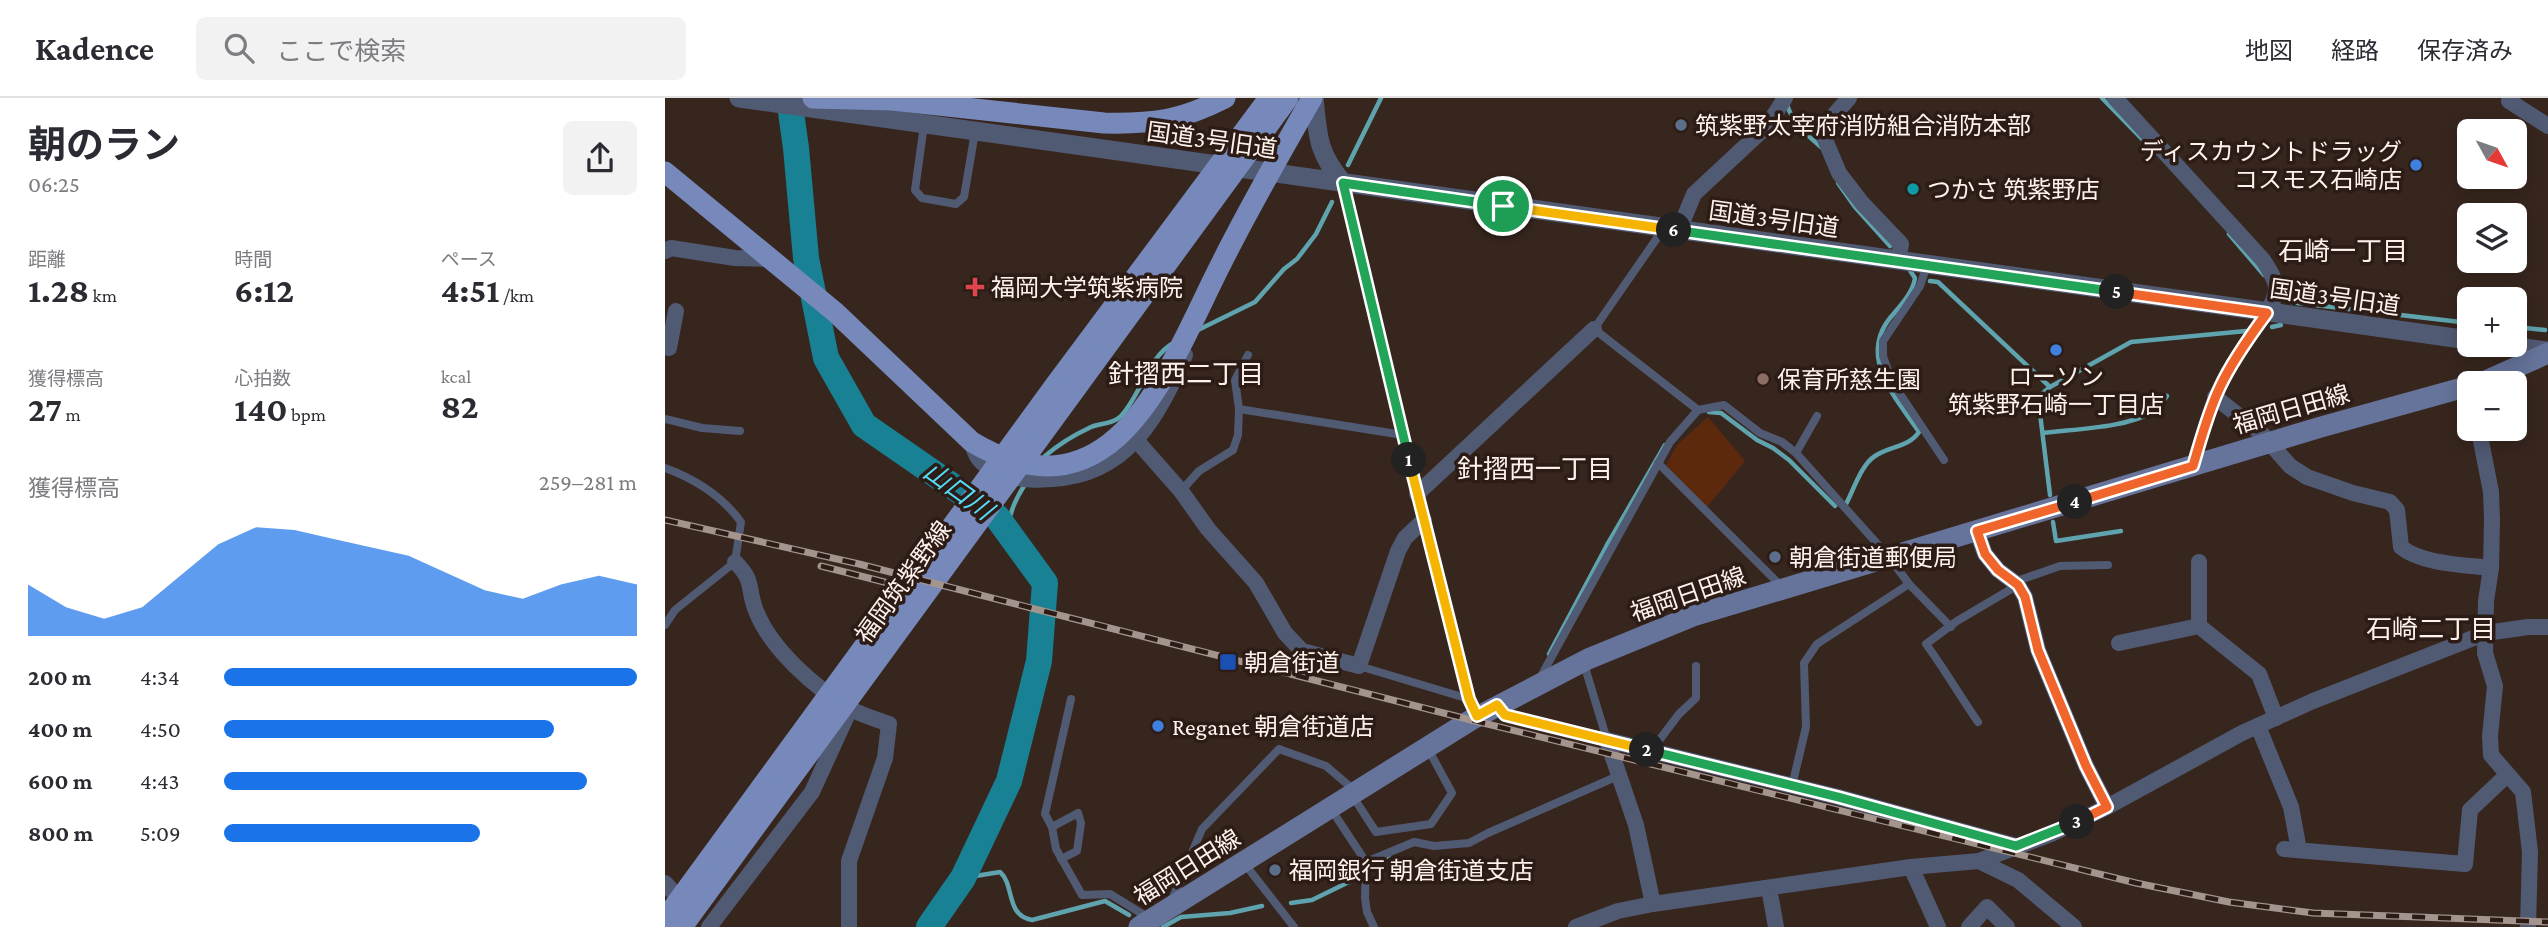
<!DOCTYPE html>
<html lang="ja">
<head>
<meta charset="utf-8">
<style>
  :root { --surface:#fff; --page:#f2f2f3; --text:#2b2b33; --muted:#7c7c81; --line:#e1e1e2; --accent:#1a73e8 }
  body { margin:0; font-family:"Crimson Pro","Noto Sans JP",serif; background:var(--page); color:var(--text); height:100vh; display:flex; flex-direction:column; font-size:26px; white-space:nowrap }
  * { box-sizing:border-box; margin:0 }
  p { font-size:23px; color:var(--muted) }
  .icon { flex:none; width:38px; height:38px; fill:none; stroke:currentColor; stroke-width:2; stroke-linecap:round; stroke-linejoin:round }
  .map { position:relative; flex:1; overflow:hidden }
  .drawer { display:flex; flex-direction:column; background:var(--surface); width:665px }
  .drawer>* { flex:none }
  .needle { width:46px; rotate:130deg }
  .fabs { position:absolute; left:1792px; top:21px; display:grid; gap:14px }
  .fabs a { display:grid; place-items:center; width:70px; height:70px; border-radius:10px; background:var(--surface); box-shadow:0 4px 18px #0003; font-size:35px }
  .pin { position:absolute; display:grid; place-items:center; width:60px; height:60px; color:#fff; margin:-30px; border:4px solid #fff; border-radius:50%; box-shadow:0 2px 7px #0007 }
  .km { position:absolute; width:35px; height:35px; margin:-18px; border-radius:50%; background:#222; color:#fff; font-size:19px; line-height:35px; text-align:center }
  .round { display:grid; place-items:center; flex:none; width:74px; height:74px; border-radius:10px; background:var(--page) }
  .summary { display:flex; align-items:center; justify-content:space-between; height:119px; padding:0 28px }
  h1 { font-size:38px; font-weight:700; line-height:52px }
  .figures { display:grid; grid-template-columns:repeat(3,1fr); gap:10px; height:119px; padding:7px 28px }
  .figures div { display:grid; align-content:center }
  .figures b { font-size:35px; font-weight:700 }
  .figures small { font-size:19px; font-weight:400 }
  .figures p { font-size:19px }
  .chart { height:196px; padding:14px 28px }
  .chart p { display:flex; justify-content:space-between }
  .chart svg { width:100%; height:126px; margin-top:7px; fill:var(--accent); opacity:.7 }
  ul { padding:0 28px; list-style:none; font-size:23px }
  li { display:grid; grid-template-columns:112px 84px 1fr; align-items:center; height:52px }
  li i { height:18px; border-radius:9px; background:var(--accent) }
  header { display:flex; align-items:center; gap:42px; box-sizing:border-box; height:98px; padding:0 35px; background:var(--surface); border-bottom:2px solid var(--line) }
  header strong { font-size:33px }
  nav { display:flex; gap:38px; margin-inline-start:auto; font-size:24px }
  .search { width:490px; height:63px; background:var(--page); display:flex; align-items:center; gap:18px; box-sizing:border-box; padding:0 24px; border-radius:10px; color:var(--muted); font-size:26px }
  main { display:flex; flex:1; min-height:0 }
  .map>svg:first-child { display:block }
  .green { fill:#5d290d }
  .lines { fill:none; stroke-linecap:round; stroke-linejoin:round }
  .stream { stroke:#5ea3ae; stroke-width:4.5 }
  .river { stroke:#198194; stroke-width:26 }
  .service { stroke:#515a73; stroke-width:8 }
  .minor { stroke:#515a73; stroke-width:16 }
  .tertiary { stroke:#515a73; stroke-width:19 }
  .secondary { stroke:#66749b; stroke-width:21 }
  .primary { stroke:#7689ba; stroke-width:21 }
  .rail-casing { stroke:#a3948e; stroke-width:7 }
  .rail { stroke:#2d1c15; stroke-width:4.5; stroke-dasharray:13; stroke-linecap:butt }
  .split-1-casing { stroke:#fff; stroke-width:14 }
  .split-2-casing { stroke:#fff; stroke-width:14 }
  .split-3-casing { stroke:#fff; stroke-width:14 }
  .split-4-casing { stroke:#fff; stroke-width:14 }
  .split-5-casing { stroke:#fff; stroke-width:14 }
  .split-6-casing { stroke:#fff; stroke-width:14 }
  .split-7-casing { stroke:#fff; stroke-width:14 }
  .split-1 { stroke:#22a559; stroke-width:9 }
  .split-2 { stroke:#f5b400; stroke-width:9 }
  .split-3 { stroke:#22a559; stroke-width:9 }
  .split-4 { stroke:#f0652b; stroke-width:9 }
  .split-5 { stroke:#f0652b; stroke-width:9 }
  .split-6 { stroke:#22a559; stroke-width:9 }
  .split-7 { stroke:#f5b400; stroke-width:9 }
  .service-dot { fill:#5c6f8a; stroke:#2d1c15; stroke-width:2.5 }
  .shop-dot { fill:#3f7fe0; stroke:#2d1c15; stroke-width:2.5 }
  .culture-dot { fill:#0f9aa8; stroke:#2d1c15; stroke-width:2.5 }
  .health-dot { fill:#e0444e; stroke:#2d1c15; stroke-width:2.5 }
  .education-dot { fill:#8d6e63; stroke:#2d1c15; stroke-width:2.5 }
  .transit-dot { fill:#1a4fb4; stroke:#2d1c15; stroke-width:2.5 }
  .labels { text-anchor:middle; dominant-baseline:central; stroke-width:7; stroke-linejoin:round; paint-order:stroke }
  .poi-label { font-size:24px; fill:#fef2ec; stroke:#2d1c15; text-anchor:start }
  .street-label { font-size:24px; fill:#fef2ec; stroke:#2d1c15 }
  .neighbourhood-label { font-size:26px; fill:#fef2ec; stroke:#2d1c15 }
  .water-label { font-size:26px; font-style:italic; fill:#54dbf8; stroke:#2d1c15 }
</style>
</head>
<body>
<header>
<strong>Kadence</strong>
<div class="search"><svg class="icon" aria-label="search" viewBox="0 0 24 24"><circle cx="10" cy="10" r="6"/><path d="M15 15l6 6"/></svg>ここで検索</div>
<nav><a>地図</a><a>経路</a><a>保存済み</a></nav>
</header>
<main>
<section class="drawer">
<div class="summary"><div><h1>朝のラン</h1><p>06:25</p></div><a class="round"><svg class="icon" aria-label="share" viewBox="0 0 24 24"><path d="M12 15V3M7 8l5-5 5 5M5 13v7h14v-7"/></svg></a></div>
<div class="figures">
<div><p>距離</p><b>1.28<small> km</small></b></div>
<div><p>時間</p><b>6:12</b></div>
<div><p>ペース</p><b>4:51<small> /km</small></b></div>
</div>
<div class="figures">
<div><p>獲得標高</p><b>27<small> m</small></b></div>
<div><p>心拍数</p><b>140<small> bpm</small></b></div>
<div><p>kcal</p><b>82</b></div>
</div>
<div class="chart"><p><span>獲得標高</span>259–281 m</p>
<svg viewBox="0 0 160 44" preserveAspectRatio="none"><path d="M0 44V26L10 34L20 38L30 34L40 23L50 12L60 6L70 7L80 10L90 13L100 16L110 22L120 28L130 31L140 26L150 23L160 26V44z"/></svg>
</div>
<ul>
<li><b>200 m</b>4:34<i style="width:100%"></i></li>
<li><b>400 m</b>4:50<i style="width:80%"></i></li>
<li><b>600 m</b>4:43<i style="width:88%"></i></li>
<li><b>800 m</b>5:09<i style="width:62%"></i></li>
</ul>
</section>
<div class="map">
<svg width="1883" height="829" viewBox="0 0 1883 829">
  <rect width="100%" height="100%" fill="#37261e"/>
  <path class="green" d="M1043 319 1080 363 1042 409 1001 367 1012 347Z"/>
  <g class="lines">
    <g class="stream">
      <path d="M1437 0 1478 42"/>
      <path d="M1122 7C1128 25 1142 37 1156 49"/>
      <path d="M683 67 716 0"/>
      <path d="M1173 85 1190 109 1225 148"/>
      <path d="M1564 136 1599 177"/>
      <path d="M1265 183 1273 184 1385 289"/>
      <path d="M1621 201 1624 204 1804 225"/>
      <path d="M1607 229 1616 227"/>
      <path d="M1850 229 1880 232"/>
      <path d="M533 232 590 204 619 171 632 161 651 136 667 104"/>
      <path d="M1044 314 1056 315 1092 342 1108 350 1124 362 1170 408"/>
      <path d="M1378 335C1408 331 1462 330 1487 314 1494 310 1497 304 1502 298"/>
      <path d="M380 358C394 346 409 337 426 329 436 325 448 326 456 318 476 297 483 258 510 244"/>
      <path d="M1385 397 1373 299 1385 289 1466 244 1581 233"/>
      <path d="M1181 406C1189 391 1196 367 1210 358 1225 348 1244 349 1254 334 1231 300 1193 260 1225 220 1235 208 1248 195 1250 180L1244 171"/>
      <path d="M1388 424 1391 443 1456 433"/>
      <path d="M342 433C344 415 350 402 359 388"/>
      <path d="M884 556 942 447 1000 347"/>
      <path d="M712 766 724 757"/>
      <path d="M298 780 335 774C350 787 340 817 367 822L440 803 464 817"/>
      <path d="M626 805 647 802 692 780"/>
      <path d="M498 829 516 819 565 815 597 808"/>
    </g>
    <path class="river" d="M124 0 131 50 141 160 161 260 199 327 332 419 380 485 374 563 344 683 298 780 264 829"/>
    <g class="service">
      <path d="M259 27 250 92 257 100 291 106 299 99 310 34"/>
      <path d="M678 85 785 530 804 601 812 618"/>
      <path d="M999 130 929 231 1033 312 1059 307 1095 335 1117 344 1131 355 1224 459 1244 486 1152 546 1139 565 1141 629 1127 688"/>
      <path d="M1262 167 1255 188 1218 243V258L1227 284 1279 362"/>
      <path d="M574 311 738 337"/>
      <path d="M0 321 37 330 75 333"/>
      <path d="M1131 355 1152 318"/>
      <path d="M993 365 1117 489"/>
      <path d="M1529 365C1537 339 1543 312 1555 288 1568 262 1585 238 1602 214"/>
      <path d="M0 370C30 381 57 398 76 424L70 464 10 512 0 527"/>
      <path d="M516 393 534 373 568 352 573 337 574 311 570 282 583 257"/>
      <path d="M1349 484 1395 468 1443 467"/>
      <path d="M1244 486 1286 529"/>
      <path d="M919 566 942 642"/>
      <path d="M694 568 804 601"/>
      <path d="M875 580 1005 344 1033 312"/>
      <path d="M406 601 380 716 387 729 391 751 417 797 445 796 484 820"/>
      <path d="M833 609 840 617 942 642"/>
      <path d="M1313 624C1295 598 1280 572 1261 546L1292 523 1353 487"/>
      <path d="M986 653 1014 616 1031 600V568"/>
      <path d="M687 697 711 734 766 726 787 695 762 649"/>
      <path d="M666 711 701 764 700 800 702 814 709 829"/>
      <path d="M387 729 413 715 416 725 412 753 396 761"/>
      <path d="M701 764 749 744 769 748 804 745 823 735 953 678"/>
      <path d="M579 765 629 829"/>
      <path d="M506 804 537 731 614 651 661 668 689 692"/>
    </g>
    <g class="minor">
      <path d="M1184 0 1156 32 1174 75 1197 105 1236 146 1233 162"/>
      <path d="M1450 0 1598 162C1612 184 1617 191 1602 214"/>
      <path d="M1844 3 1883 28"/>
      <path d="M1014 132 1029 96 1103 27 1120 0"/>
      <path d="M0 153 6 150 70 160 105 161"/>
      <path d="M0 249 4 250 11 213"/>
      <path d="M1550 299 1597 336 1625 368 1642 379 1688 395 1725 404 1732 412 1736 449C1756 466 1800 467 1826 470"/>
      <path d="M1817 331 1816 343 1826 394 1827 422 1826 470 1821 503 1820 555 1830 588 1825 638 1826 657 1858 694 1865 754 1863 829"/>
      <path d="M472 343 516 393 543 431 591 485 620 535 637 553 694 568 733 453 740 440 759 422"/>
      <path d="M307 344C312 368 323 369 344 377 358 383 372 382 387 381 463 377 493 319 520 257"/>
      <path d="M752 396 929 231"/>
      <path d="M1312 434 1320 456 1333 472 1353 487 1360 499 1373 552 1421 668 1442 709"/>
      <path d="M70 464C90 483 82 491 91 513 106 551 149 589 184 610 196 617 211 621 224 626L220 660 184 763V829"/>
      <path d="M1534 528V464"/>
      <path d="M1454 545 1534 528 1594 576 1611 620"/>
      <path d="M1593 628 1626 709 1634 752"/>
      <path d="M942 642 1173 699 1351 748"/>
      <path d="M942 642 971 727 988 806"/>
      <path d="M1619 751 1800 766 1805 712 1842 677"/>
      <path d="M1314 763 1353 782 1409 829"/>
      <path d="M1246 769 1273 829"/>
      <path d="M0 785 20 807"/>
      <path d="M1104 790 1111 829"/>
      <path d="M44 829 147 694 185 611"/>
      <path d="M911 829 953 813 988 806 1246 769 1314 763 1386 736 1442 709 1577 635 1648 603 1821 535 1863 529H1883"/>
      <path d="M1304 829 1322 809 1342 829"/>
    </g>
    <g class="tertiary">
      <path d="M74 0 1804 242"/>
      <path d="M649 0C653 38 652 54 678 85"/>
      <path d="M1837 247 1883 253"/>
    </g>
    <g class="secondary">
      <path d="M1816 285 1883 255"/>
      <path d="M474 829 806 622 923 561 1028 518 1656 329 1804 288"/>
    </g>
    <g class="primary">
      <path d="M148 0 227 2 439 25C488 26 515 23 560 0"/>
      <path d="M0 74 170 214 307 344C452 430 505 265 557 164 585 108 616 54 647 0"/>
      <path d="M0 821 391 286 604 0"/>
      <path d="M17 829 623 0"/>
    </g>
    <g class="rail-casing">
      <g id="rail">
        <path d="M0 422 194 466 806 622 1471 785 1564 804 1648 815 1883 824"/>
        <path d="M156 468 231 487"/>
      </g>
    </g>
    <use href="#rail" class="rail"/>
  </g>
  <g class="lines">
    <g class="split-1-casing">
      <path id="split-1" d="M744 362 678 85 838 108"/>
    </g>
    <g class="split-2-casing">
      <path id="split-2" d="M744 362 804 601 812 618 832 607 840 617 982 652"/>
    </g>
    <g class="split-3-casing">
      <path id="split-3" d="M982 652 1173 699 1351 748 1412 724"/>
    </g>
    <g class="split-4-casing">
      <path id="split-4" d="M1410 404 1312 433 1320 456 1333 472 1353 487 1360 499 1373 552 1421 668 1442 709 1412 724"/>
    </g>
    <g class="split-5-casing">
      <path id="split-5" d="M1410 404 1528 368C1536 341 1543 314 1555 289 1567 263 1585 238 1602 215L1452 194"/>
    </g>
    <g class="split-6-casing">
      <path id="split-6" d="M1009 132 1452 194"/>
    </g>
    <g class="split-7-casing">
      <path id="split-7" d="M838 108 1009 132"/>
    </g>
    <use href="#split-1" class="split-1"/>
    <use href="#split-2" class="split-2"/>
    <use href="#split-3" class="split-3"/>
    <use href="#split-4" class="split-4"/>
    <use href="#split-5" class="split-5"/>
    <use href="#split-6" class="split-6"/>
    <use href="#split-7" class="split-7"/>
  </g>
  <g class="service-dot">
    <circle cx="1016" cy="27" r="7"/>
    <circle cx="1110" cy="459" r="7"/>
    <circle cx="610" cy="772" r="7"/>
  </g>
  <g class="shop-dot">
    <circle cx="1751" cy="67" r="7"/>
    <circle cx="1391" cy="252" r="7"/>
    <circle cx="493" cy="628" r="7"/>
  </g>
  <circle class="culture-dot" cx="1248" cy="91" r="7"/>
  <path class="health-dot" d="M306.5 178.5h7v7h7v7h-7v7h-7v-7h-7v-7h7z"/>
  <circle class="education-dot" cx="1098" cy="281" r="7"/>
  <rect class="transit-dot" x="554" y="555" width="18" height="18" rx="3.5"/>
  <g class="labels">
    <g class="poi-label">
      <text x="1030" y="27">筑紫野太宰府消防組合消防本部</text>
      <text x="1737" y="53" text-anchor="end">ディスカウントドラッグ<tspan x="1737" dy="28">コスモス石崎店</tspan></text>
      <text x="1262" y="91">つかさ 筑紫野店</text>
      <text x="326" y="189">福岡大学筑紫病院</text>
      <text x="1391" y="278" text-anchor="middle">ローソン<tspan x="1391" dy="28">筑紫野石崎一丁目店</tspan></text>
      <text x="1112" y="281">保育所慈生園</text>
      <text x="1124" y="459">朝倉街道郵便局</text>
      <text x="579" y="564">朝倉街道</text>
      <text x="507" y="628">Reganet 朝倉街道店</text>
      <text x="624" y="772">福岡銀行 朝倉街道支店</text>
    </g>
    <g class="street-label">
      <text transform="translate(547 42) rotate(8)">国道3号旧道</text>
      <text transform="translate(1109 121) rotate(8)">国道3号旧道</text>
      <text transform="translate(1670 199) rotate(8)">国道3号旧道</text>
      <text transform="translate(1626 311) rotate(-16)">福岡日田線</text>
      <text transform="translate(238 484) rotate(-54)">福岡筑紫野線</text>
      <text transform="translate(1023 496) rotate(-19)">福岡日田線</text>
      <text transform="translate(522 769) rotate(-32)">福岡日田線</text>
    </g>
    <g class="neighbourhood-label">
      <text x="1678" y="153">石崎一丁目</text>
      <text x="521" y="276">針摺西二丁目</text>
      <text x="870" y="371">針摺西一丁目</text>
      <text x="1766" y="531">石崎二丁目</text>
    </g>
    <g class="water-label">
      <text transform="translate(293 393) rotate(36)">山口川</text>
    </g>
  </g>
</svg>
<div class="fabs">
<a><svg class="needle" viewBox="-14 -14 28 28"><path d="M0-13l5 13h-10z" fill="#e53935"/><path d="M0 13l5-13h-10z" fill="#7c7c81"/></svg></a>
<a><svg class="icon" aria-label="layers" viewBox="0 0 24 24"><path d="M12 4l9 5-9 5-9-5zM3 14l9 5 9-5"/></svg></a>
<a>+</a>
<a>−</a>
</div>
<div class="pin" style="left:838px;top:108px;background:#1e9e55"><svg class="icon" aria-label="arrive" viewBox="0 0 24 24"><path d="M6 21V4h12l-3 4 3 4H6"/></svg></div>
<b class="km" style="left:744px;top:362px">1</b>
<b class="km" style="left:982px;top:652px">2</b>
<b class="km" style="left:1412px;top:724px">3</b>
<b class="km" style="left:1410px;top:404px">4</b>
<b class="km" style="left:1452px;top:194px">5</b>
<b class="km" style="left:1009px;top:132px">6</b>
</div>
</main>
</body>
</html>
